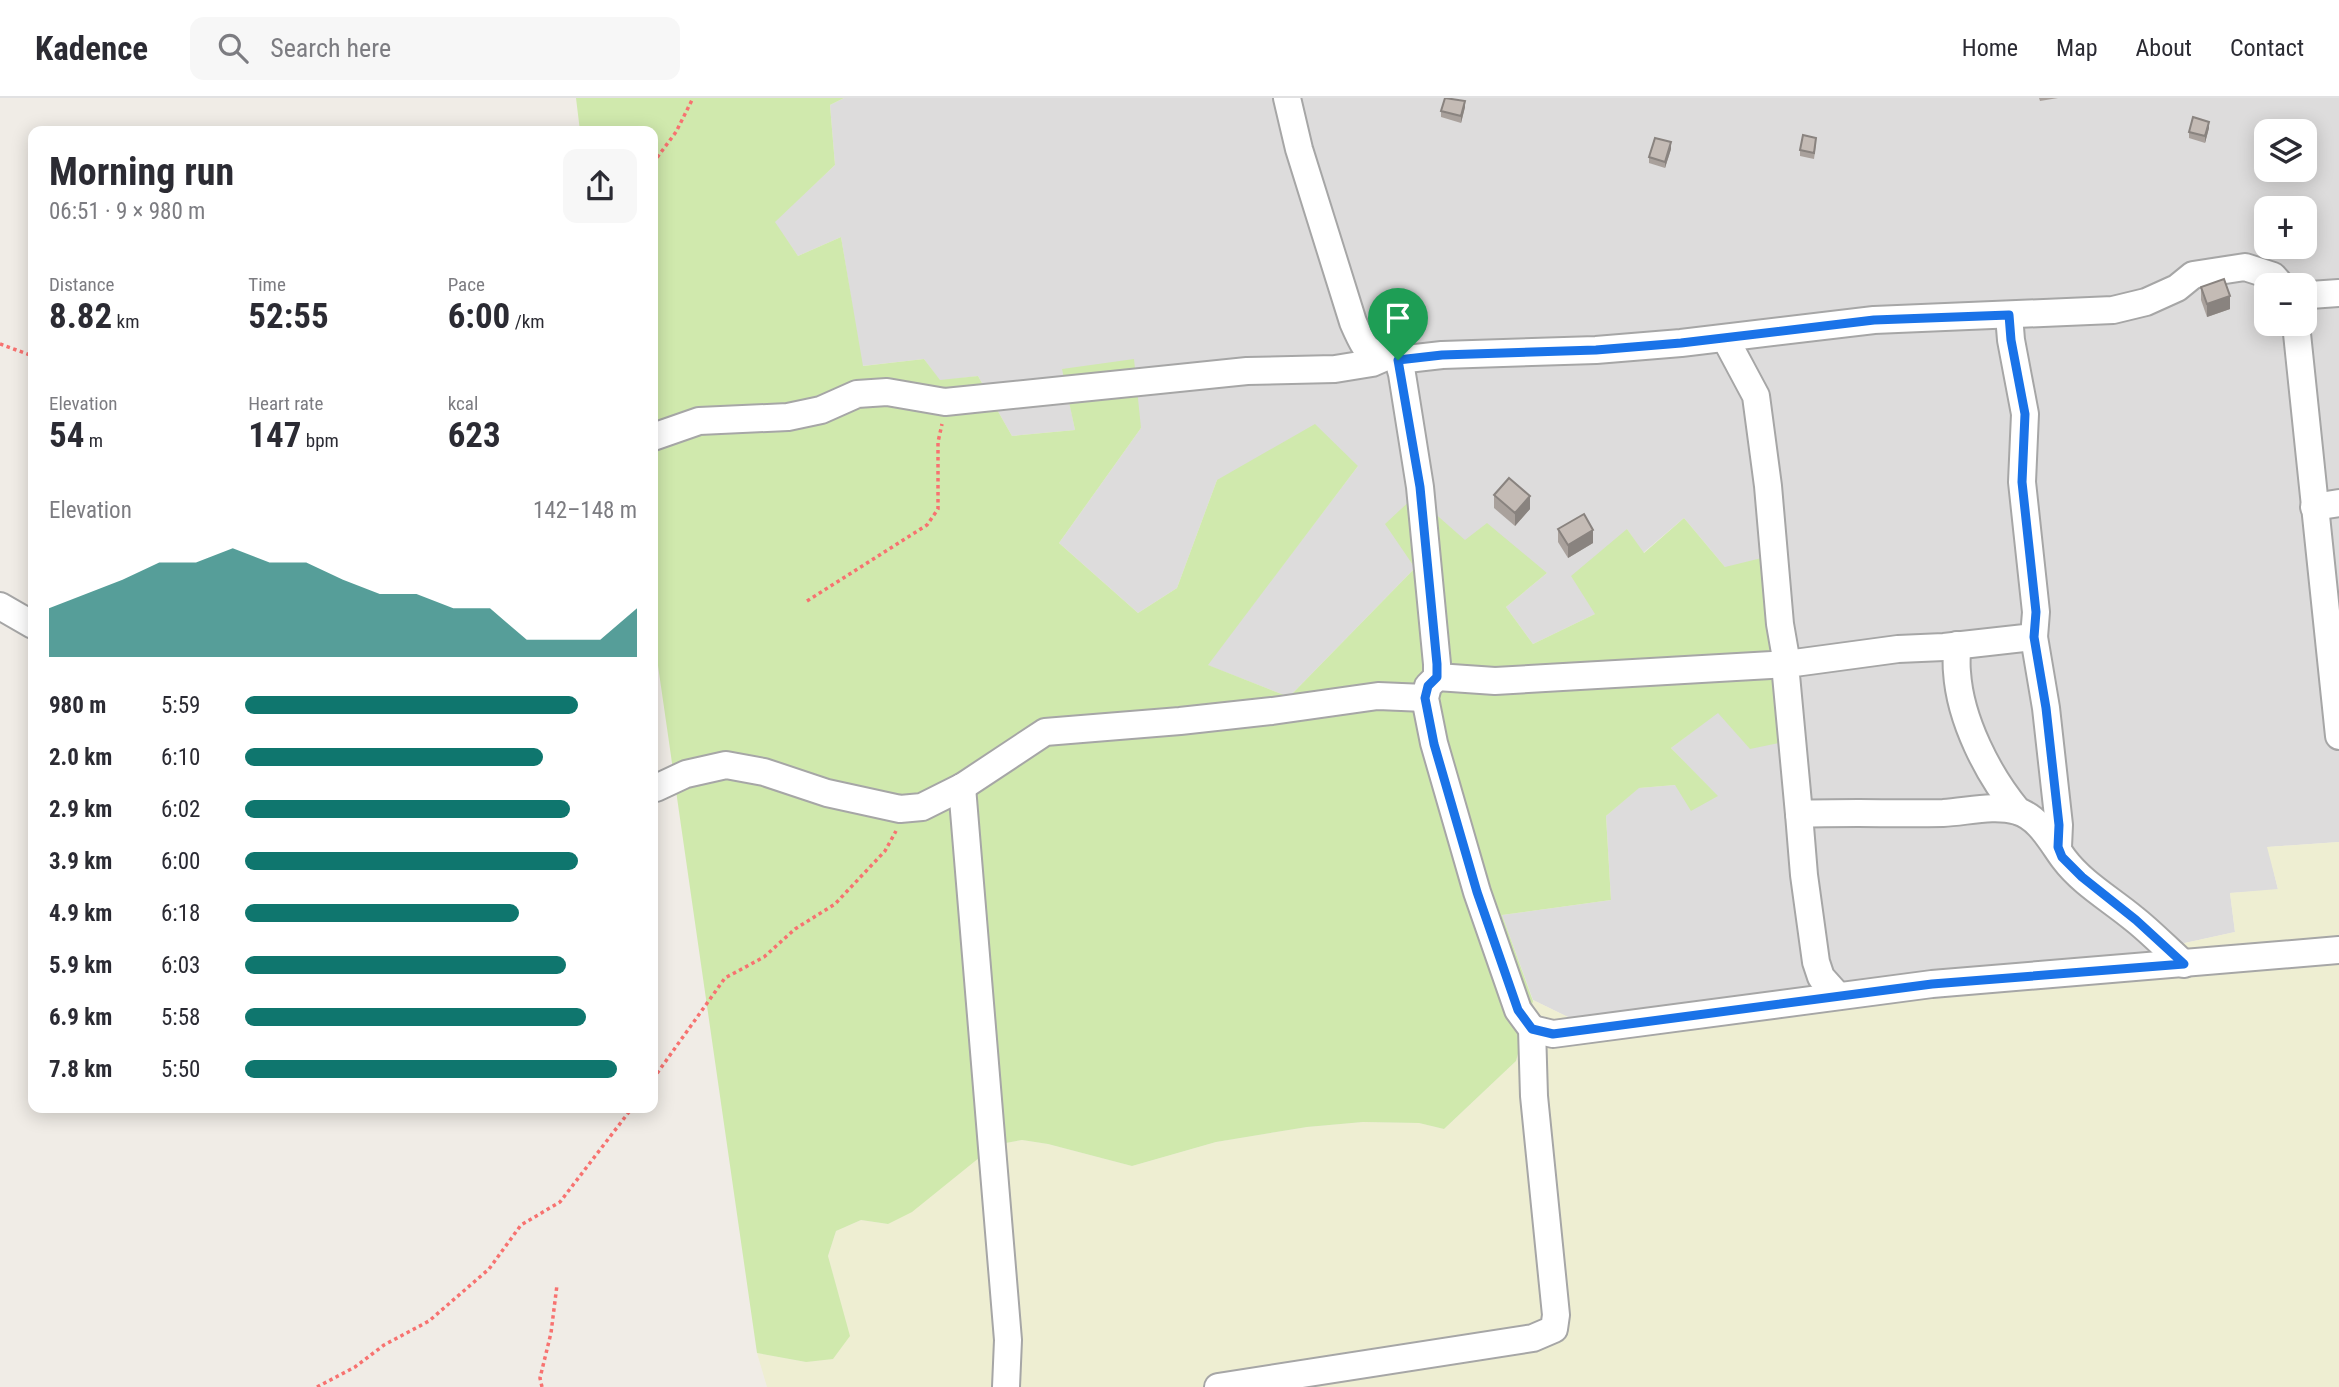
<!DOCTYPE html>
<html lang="en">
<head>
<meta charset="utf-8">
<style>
  :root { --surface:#fff; --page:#f7f7f7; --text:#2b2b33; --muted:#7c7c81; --line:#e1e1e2; --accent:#0f766e }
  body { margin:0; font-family:"Roboto Condensed",sans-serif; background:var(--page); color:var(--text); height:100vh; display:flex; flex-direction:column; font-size:26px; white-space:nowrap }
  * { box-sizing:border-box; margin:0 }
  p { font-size:23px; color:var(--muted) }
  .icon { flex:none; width:38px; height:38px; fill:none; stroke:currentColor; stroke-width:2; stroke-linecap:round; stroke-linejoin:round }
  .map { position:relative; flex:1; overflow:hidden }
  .details { position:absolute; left:28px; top:28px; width:630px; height:987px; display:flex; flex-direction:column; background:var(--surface); border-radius:14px; box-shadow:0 4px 18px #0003 }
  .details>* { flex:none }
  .controls { position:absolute; left:2254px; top:21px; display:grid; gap:14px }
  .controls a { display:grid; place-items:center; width:63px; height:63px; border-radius:14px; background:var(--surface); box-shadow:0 4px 18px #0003; font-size:35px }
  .pin { position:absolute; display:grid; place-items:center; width:60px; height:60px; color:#fff; margin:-72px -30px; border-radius:50% 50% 50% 0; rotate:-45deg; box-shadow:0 0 7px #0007 }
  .pin .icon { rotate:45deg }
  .round { display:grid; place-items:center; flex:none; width:74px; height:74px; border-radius:14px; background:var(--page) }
  .overview { display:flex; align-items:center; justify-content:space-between; height:119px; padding:0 21px }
  h1 { font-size:38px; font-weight:700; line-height:52px }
  .stats { display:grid; grid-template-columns:repeat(3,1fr); gap:10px; height:119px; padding:7px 21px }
  .stats div { display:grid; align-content:center }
  .stats b { font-size:35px; font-weight:700 }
  .stats small { font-size:19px; font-weight:400 }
  .stats p { font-size:19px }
  .chart { height:196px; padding:14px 21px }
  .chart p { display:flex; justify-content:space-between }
  .chart svg { width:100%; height:126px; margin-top:7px; fill:var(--accent); opacity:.7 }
  ul { padding:0 21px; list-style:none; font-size:23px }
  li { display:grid; grid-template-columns:112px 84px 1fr; align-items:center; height:52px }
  li i { height:18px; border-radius:9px; background:var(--accent) }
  header { display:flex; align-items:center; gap:42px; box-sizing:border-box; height:98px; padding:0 35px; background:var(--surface); border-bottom:2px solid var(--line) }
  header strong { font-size:33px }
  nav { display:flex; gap:38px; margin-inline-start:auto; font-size:24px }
  .search { width:490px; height:63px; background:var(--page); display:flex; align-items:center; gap:18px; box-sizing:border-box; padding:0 24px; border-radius:14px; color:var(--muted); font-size:26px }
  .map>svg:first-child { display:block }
  .residential { fill:#dddcdc; fill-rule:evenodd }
  .farmland { fill:#eeeed2 }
  .grass { fill:#d0e9ad }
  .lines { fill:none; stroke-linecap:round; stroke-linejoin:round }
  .minor-casing { stroke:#a6a6a6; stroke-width:30 }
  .path { stroke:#f77270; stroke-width:3.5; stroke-dasharray:3.5 3.5; stroke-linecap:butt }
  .minor { stroke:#fff; stroke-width:26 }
  .wall { fill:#a9a19c }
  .shaded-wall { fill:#89837f }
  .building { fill:#c4bbb5; stroke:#89837f; stroke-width:2 }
  .route-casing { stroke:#fff; stroke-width:14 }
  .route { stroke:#1a73e8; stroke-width:9 }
</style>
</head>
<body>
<header>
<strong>Kadence</strong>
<div class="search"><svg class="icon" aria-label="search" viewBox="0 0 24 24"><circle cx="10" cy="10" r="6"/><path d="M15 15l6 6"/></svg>Search here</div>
<nav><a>Home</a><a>Map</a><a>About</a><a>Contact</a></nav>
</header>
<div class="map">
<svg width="2339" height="1289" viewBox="0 0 2339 1289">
  <rect width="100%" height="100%" fill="#f0ece6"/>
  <path class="residential" d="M844 0H2339V744L2268 749 2278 792 2230 795 2235 834 2130 857 1570 920 1533 902 1502 817 1611 802 1606 718 1638 690 1675 687 1717 698 1671 650 1718 614 1725 469 1684 420 1643 455 1627 431 1595 516 1533 546 1506 509 1547 475 1465 442 1416 469 1289 599 1207 567 1358 368 1217 382 1177 490 1138 515 1059 445 1141 330 1063 272 1075 332 1012 338 978 278 940 283 924 261 862 268 841 139 798 158 774 124 835 67 830 7ZM2266 33H2305V72H2266ZM2266 110H2305V149H2266ZM2266 187H2305V226H2266Z"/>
  <path class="farmland" d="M2339 744V1289H767L757 1255 806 1264 849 1238 828 1158 836 1133 861 1122 888 1126 995 1047 1022 1042 1048 1046 1132 1068 1216 1044 1307 1029 1363 1024 1419 1025 1444 1031 1516 963 1533 902 1570 920 2130 857 2235 834 2230 795 2278 791 2267 749Z"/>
  <path class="grass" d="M576 0H844L830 7 835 67 775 124 798 158 841 139 863 268 924 261 940 282 978 278 1012 338 1075 332 1062 271 1134 261 1141 330 1059 445 1138 515 1177 490 1217 382 1315 326 1358 368 1208 567 1289 599 1415 470 1385 426 1415 398 1465 442 1487 425 1547 475 1506 509 1533 546 1595 516 1571 478 1627 431 1644 455 1684 420 1725 469 1778 456 1803 640 1750 651 1718 615 1671 650 1718 698 1691 713 1675 687 1639 690 1606 718 1611 802 1502 817 1533 903 1516 963 1444 1031 1419 1025 1363 1024 1307 1029 1216 1044 1132 1068 1048 1046 1022 1042 995 1047 912 1114 888 1126 861 1122 836 1133 828 1158 850 1238 833 1261 806 1264 757 1255 653 533V33H580Z"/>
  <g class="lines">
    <g class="minor-casing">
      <g id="minor">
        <path d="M2305 202 2310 197 2339 195"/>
        <path d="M2296 226 2339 638"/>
        <path d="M1398 262 1442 257 1596 252 1681 245 1874 222 2113 212 2146 204 2177 190 2193 177 2245 169 2273 178 2281 187"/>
        <path d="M653 339 699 323 788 319 821 312 857 296 887 294 945 304 1247 273 1335 271 1372 265 1388 258"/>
        <path d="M2314 409 2339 405"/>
        <path d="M0 508 33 527"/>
        <path d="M2034 539 2046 610 2059 727 2058 749"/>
        <path d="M1957 547C1957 556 1956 566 1957 574 1960 622 1988 677 2018 713"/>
        <path d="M1437 579 1495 583 1787 566 1780 526 1768 388 1756 298 1725 240"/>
        <path d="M962 689 1008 1242 1006 1289"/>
        <path d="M653 690H656L686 676 726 667 764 674 827 695 900 711 922 709 962 689 1045 634 1180 623 1272 613 1378 598 1425 600"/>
        <path d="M1799 716 1786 577 1787 566 1898 551 1944 549 2034 539 2036 514 2022 384 2025 316 2011 242 2009 217"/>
        <path d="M1838 898 1821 879 1816 864 1804 777 1799 716C1847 714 1895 716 1943 715 1966 714 1994 706 2017 713 2039 719 2052 745 2064 761 2082 785 2110 801 2133 820 2151 834 2167 851 2184 866"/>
        <path d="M1532 931 1553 936 1932 886 2339 852"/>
        <path d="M1218 1289 1533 1240 1554 1231 1556 1217 1534 998 1532 931 1518 912 1477 794 1434 645 1425 600 1428 588 1437 579V566L1420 389 1402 276 1398 262C1365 249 1369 261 1353 224L1299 51 1287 0"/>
      </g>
    </g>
    <g class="path">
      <path d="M653 65 676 34 693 0"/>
      <path d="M0 246 33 258"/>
      <path d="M807 503 927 427 938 411V344L942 326"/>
      <path d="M653 981 725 880 764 859 795 831 835 806 885 753 896 733"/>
      <path d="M317 1289 355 1269 384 1247 429 1223 489 1171 521 1127 560 1104 632 1010"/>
      <path d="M542 1289 540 1280 551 1235 557 1187"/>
    </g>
    <use href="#minor" class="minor"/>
  </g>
  <g class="wall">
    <path d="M2039 0H2058L2040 3Z"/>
    <path d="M1465 9 1461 25 1441 19V13Z"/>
    <path d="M2209 30 2205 45 2189 40V34Z"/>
    <path d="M1816 46 1814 61 1800 58V52Z"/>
    <path d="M1671 51 1665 70 1649 65V59Z"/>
    <path d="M2201 189 2230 211 2207 219 2201 202Z"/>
    <path d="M1494 397 1530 411 1515 428 1494 410Z"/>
    <path d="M1558 431 1593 445 1568 460 1558 444Z"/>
  </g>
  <g class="shaded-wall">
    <path d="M1465 3V9L1461 25V18Z"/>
    <path d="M2209 24V30L2205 45V38Z"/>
    <path d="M1671 44V51L1665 70V64Z"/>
    <path d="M2230 198V211L2207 219V206Z"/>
    <path d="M1530 398V411L1515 428V415Z"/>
    <path d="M1593 432V445L1568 460V447Z"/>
  </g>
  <g class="building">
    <path d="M1445 0 1465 3 1461 18 1441 13Z"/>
    <path d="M2193 19 2209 24 2205 38 2189 34Z"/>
    <path d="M1803 37 1816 40 1814 55 1800 52Z"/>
    <path d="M1655 40 1671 44 1665 64 1649 59Z"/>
    <path d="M2224 181 2230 198 2207 206 2201 189Z"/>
    <path d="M1509 380 1530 398 1515 415 1494 397Z"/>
    <path d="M1584 416 1593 432 1568 447 1558 431Z"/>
  </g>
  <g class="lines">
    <g class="route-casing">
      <path id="route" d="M2009 217 2011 242 2025 316 2022 384 2036 514 2034 539 2046 610 2059 727 2058 749 2062 759 2082 779 2136 822 2184 866 1932 886 1553 936 1532 931 1518 912 1477 794 1434 646 1425 600 1428 588 1437 579V566L1420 389 1398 262 1442 257 1596 252 1681 245 1874 222Z"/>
    </g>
    <use href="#route" class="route"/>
  </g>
</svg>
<div class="controls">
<a><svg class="icon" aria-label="layers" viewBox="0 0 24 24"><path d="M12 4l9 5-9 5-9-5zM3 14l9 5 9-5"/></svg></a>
<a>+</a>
<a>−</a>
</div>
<div class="pin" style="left:1398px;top:262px;background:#1e9e55"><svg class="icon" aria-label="arrive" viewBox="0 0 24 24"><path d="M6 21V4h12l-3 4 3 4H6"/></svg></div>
<section class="details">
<div class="overview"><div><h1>Morning run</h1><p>06:51 · 9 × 980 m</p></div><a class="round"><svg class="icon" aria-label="share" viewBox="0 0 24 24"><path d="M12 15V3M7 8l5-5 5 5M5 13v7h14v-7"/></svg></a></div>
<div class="stats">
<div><p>Distance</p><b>8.82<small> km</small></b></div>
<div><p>Time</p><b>52:55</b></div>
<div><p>Pace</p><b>6:00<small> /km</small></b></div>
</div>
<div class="stats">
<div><p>Elevation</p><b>54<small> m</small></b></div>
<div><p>Heart rate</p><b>147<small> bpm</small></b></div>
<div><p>kcal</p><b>623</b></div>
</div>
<div class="chart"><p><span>Elevation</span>142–148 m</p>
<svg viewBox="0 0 160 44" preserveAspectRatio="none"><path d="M0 44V27L10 22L20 17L30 11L40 11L50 6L60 11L70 11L80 17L90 22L100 22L110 27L120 27L130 38L140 38L150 38L160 27V44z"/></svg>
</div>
<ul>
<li><b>980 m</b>5:59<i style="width:85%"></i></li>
<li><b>2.0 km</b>6:10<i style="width:76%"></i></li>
<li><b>2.9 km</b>6:02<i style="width:83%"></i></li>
<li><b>3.9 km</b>6:00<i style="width:85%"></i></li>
<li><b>4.9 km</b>6:18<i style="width:70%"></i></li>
<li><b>5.9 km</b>6:03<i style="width:82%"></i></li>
<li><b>6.9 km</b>5:58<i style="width:87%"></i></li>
<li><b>7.8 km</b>5:50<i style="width:95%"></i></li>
</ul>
</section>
</div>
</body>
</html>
